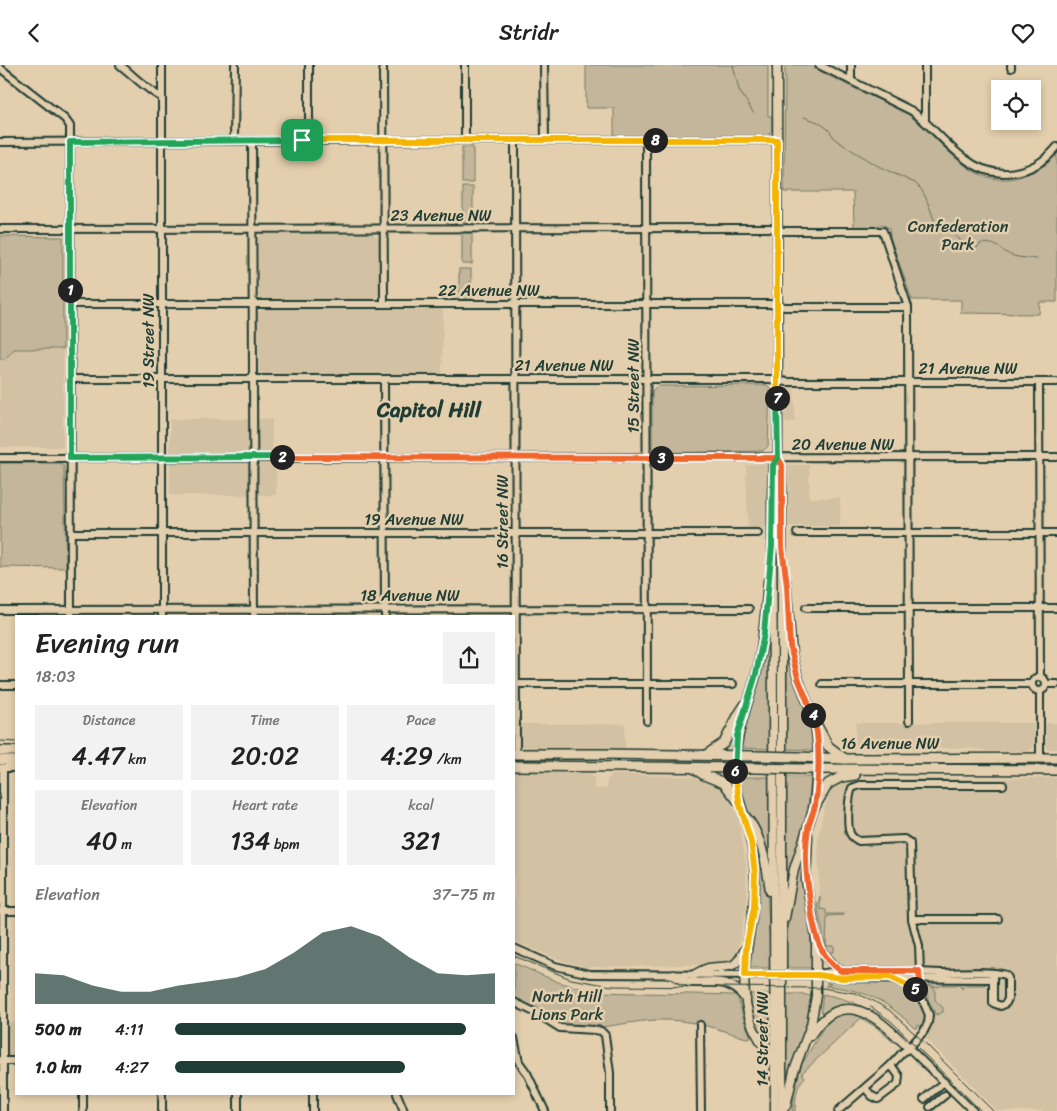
<!DOCTYPE html>
<html lang="en">
<head>
<meta charset="utf-8">
<style>
  :root { --surface:#fff; --page:#f2f2f2; --text:#222; --muted:#767676; --accent:#1f3d34 }
  body { margin:0; font-family:Sriracha,sans-serif; background:var(--page); color:var(--text); height:100vh; display:flex; flex-direction:column; font-size:19px; white-space:nowrap }
  * { box-sizing:border-box; margin:0 }
  p { font-size:16px; color:var(--muted) }
  .icon { flex:none; width:28px; height:28px; fill:none; stroke:currentColor; stroke-width:2; stroke-linecap:round; stroke-linejoin:round }
  .map { position:relative; flex:1; overflow:hidden }
  .side { position:absolute; left:15px; top:550px; width:500px; height:480px; display:flex; flex-direction:column; background:var(--surface); border-radius:0px; box-shadow:0 2px 8px #0003 }
  .side>* { flex:none }
  .tools { position:absolute; left:991px; top:15px; display:grid; gap:10px }
  .tools a { display:grid; place-items:center; width:50px; height:50px; border-radius:0px; background:var(--surface); box-shadow:0 2px 8px #0003; font-size:25px }
  .pin { position:absolute; display:grid; place-items:center; width:42px; height:42px; color:#fff; margin:-21px; border-radius:10px; box-shadow:0 2px 8px #0006 }
  .km { position:absolute; width:25px; height:25px; margin:-12px; border-radius:50%; background:#222; color:#fff; font-size:14px; line-height:25px; text-align:center }
  .round { display:grid; place-items:center; flex:none; width:52px; height:52px; border-radius:0px; background:var(--page) }
  .overview { display:flex; align-items:center; justify-content:space-between; height:85px; padding:0 20px }
  h1 { font-size:28px; font-weight:600; line-height:38px }
  .metrics { display:grid; grid-template-columns:repeat(3,1fr); gap:8px; height:85px; padding:5px 20px }
  .metrics div { display:grid; align-content:center; border-radius:0px; background:var(--page); text-align:center }
  .metrics b { font-size:25px; font-weight:600 }
  .metrics small { font-size:14px; font-weight:400 }
  .metrics p { font-size:14px }
  .chart { height:140px; padding:10px 20px }
  .chart p { display:flex; justify-content:space-between }
  .chart svg { width:100%; height:90px; margin-top:5px; fill:var(--accent); opacity:.7 }
  ul { padding:0 20px; list-style:none; font-size:16px }
  li { display:grid; grid-template-columns:80px 60px 1fr; align-items:center; height:38px }
  li i { height:12px; border-radius:6px; background:var(--accent) }
  header { display:flex; justify-content:space-between; align-items:center; height:65px; padding:0 20px; background:var(--surface); font-size:22px; font-weight:600 }
  .map>svg:first-child { display:block }
  .built { fill:#d2c1a2 }
  .green { fill:#c3b69a; stroke:#717a67 }
  .lines { fill:none; stroke-linecap:round; stroke-linejoin:round }
  .stream { stroke:#65705f; stroke-width:1 }
  .minor-casing { stroke:#1f3d34; stroke-width:10 }
  .major-casing { stroke:#1f3d34; stroke-width:11 }
  .highway-casing { stroke:#1f3d34; stroke-width:12 }
  .minor { stroke:#e3cead; stroke-width:6 }
  .major { stroke:#e3cead; stroke-width:8 }
  .highway { stroke:#e3cead; stroke-width:9 }
  .tram { stroke:#1f3d34; stroke-width:1 }
  .minor-bridge-casing { stroke:#1f3d34; stroke-width:10; stroke-linecap:butt }
  .highway-bridge-casing { stroke:#1f3d34; stroke-width:12; stroke-linecap:butt }
  .minor-bridge { stroke:#e3cead; stroke-width:6 }
  .highway-bridge { stroke:#e3cead; stroke-width:9 }
  .split-1-casing { stroke:#fff; stroke-width:10 }
  .split-2-casing { stroke:#fff; stroke-width:10 }
  .split-3-casing { stroke:#fff; stroke-width:10 }
  .split-4-casing { stroke:#fff; stroke-width:10 }
  .split-5-casing { stroke:#fff; stroke-width:10 }
  .split-6-casing { stroke:#fff; stroke-width:10 }
  .split-7-casing { stroke:#fff; stroke-width:10 }
  .split-8-casing { stroke:#fff; stroke-width:10 }
  .split-9-casing { stroke:#fff; stroke-width:10 }
  .split-1 { stroke:#22a559; stroke-width:6 }
  .split-2 { stroke:#22a559; stroke-width:6 }
  .split-3 { stroke:#f0652b; stroke-width:6 }
  .split-4 { stroke:#f0652b; stroke-width:6 }
  .split-5 { stroke:#f0652b; stroke-width:6 }
  .split-6 { stroke:#f5b400; stroke-width:6 }
  .split-7 { stroke:#22a559; stroke-width:6 }
  .split-8 { stroke:#f5b400; stroke-width:6 }
  .split-9 { stroke:#f5b400; stroke-width:6 }
  .labels { text-anchor:middle; dominant-baseline:central; stroke-width:5; stroke-linejoin:round; paint-order:stroke }
  .street-label { font-size:16px; fill:#1f3d34; stroke:#e3cead }
  .park-label { font-size:16px; fill:#274339; stroke:#e3cead }
  .district-label { font-size:21px; font-weight:bold; fill:#1f3d34; stroke:#e3cead }
</style>
</head>
<body>
<header><svg class="icon" aria-label="back" viewBox="0 0 24 24"><path d="M15 5l-7 7 7 7"/></svg>Stridr<svg class="icon" aria-label="heart" viewBox="0 0 24 24"><path d="M12 20l-8-8c-3-5 5-10 8-4 3-6 11-1 8 4z"/></svg></header>
<div class="map">
<svg width="1057" height="1046" viewBox="0 0 1057 1046">
  <rect width="100%" height="100%" fill="#e3cead"/>
  <filter id="ink" filterUnits="userSpaceOnUse"><feTurbulence type="fractalNoise" baseFrequency=".02" numOctaves="2"/><feDisplacementMap in="SourceGraphic" scale="10" xChannelSelector="R" yChannelSelector="G"/><feConvolveMatrix kernelMatrix="1 2 1 2 8 2 1 2 1" color-interpolation-filters="sRGB"/></filter>
  <g filter="url(#ink)">
    <g class="built">
      <path d="M262 169H373L379 174V229L376 234 262 235 258 230V173Z"/>
      <path d="M0 171 63 172V382H0Z"/>
      <path d="M262 244H443L442 309H263L259 307 258 249Z"/>
      <path d="M794 322 795 357H785V323Z"/>
      <path d="M170 354H272V386H276V430H170Z"/>
      <path d="M768 398V462L748 464 746 400Z"/>
      <path d="M787 400H809V433H840V461H789Z"/>
      <path d="M856 658H1034V681L1029 686H989L970 683H855Z"/>
      <rect x="1046" y="658" width="11" height="26"/>
      <path d="M514 659H625V685L514 683Z"/>
      <path d="M514 706 589 709 594 713V724L607 723V715L613 709 697 712 706 714 718 720 730 734 738 752 746 798 747 838 739 878 734 893 726 898 721 899 586 902 560 895 514 876Z"/>
      <path d="M1057 713V1046H997L924 971 883 937 861 928 832 921V893L824 874 820 845 818 773 824 744 832 723 843 714Z"/>
      <path d="M16 957V992H12L8 990 7 986 6 958Z"/>
    </g>
    <g class="green">
      <path d="M586 0H768V51H772V65L766 73 614 72V43H586Z"/>
      <path d="M785 0H807L907 49C945 74 970 130 1025 110 1036 106 1049 98 1057 89V237H1040L1039 249 961 248V235H912L890 172 889 163 882 159 875 162H854L853 127H784Z"/>
      <rect x="462" y="82" width="11" height="36"/>
      <rect x="463" y="122" width="10" height="36"/>
      <rect x="462" y="168" width="10" height="31"/>
      <path d="M0 171 63 172V284H14L5 294H0Z"/>
      <rect x="459" y="204" width="12" height="30"/>
      <path d="M767 320 770 323 768 381 763 386 659 388 652 383V326L657 321Z"/>
      <path d="M0 398H60L64 401 66 503 0 502Z"/>
      <path d="M766 560 769 561 770 684 741 683Z"/>
      <path d="M785 580H787C798 614 812 649 814 685L785 684Z"/>
      <path d="M740 712H770L771 800H769C760 770 742 742 740 712Z"/>
      <path d="M785 712H811C809 751 797 789 787 826L785 825Z"/>
      <path d="M756 783H758L767 822 771 903H749Z"/>
      <path d="M801 790H803C802 828 812 865 813 903H784L791 832Z"/>
      <path d="M820 831V844L826 845V849H844V850L827 851 826 881H834V887H828L824 874 817 839 818 838Z"/>
      <path d="M514 898 558 917 594 927 737 930 745 958 751 972 746 973C718 964 690 954 660 955 628 955 593 969 561 959 547 955 527 940 514 933Z"/>
      <path d="M829 916 890 918 908 922 917 930 925 949 924 956 921 962 918 960 917 963H914C887 935 863 924 825 921L831 919 826 918Z"/>
      <path d="M930 917H984L986 920H964L962 924 960 920H940L939 922 930 921 935 924V935L943 943V947L936 950 928 934 927 920 930 921Z"/>
      <path d="M748 929H771L772 985C757 975 752 947 748 929Z"/>
      <path d="M784 929H800L812 931 808 961 788 1017 786 1016Z"/>
      <path d="M823 929C861 937 877 947 905 974 893 964 871 941 856 942 845 944 833 949 822 952L821 945Z"/>
      <path d="M847 948C867 949 881 963 895 976L893 977 876 962 861 953 802 1008 805 1012C795 1022 796 1032 795 1046H792L795 1022 802 999 826 958 837 951Z"/>
    </g>
    <g class="lines">
      <g class="stream">
        <path d="M733 0 739 25 753 47"/>
        <path d="M804 52 818 57 828 64 836 75 845 81 880 102 915 118 921 124 926 133 935 157 947 164 970 183 976 184 980 179C999 176 999 186 1013 191 1020 193 1030 193 1037 194"/>
      </g>
      <g class="minor-casing">
        <g id="minor">
          <path d="M120 0C133 10 147 25 161 32"/>
          <path d="M162 0V551"/>
          <path d="M309 0V76"/>
          <path d="M383 0 384 239"/>
          <path d="M465 0V75"/>
          <path d="M544 0 545 75"/>
          <path d="M819 0 912 46C931 60 945 79 964 93 994 117 1033 111 1057 82"/>
          <path d="M925 0V56"/>
          <path d="M0 3 65 54 70 61 71 551"/>
          <path d="M1011 3V0"/>
          <path d="M851 16V0"/>
          <path d="M515 75 516 689"/>
          <path d="M646 75 647 656"/>
          <path d="M234 76 235 0"/>
          <path d="M252 76 254 551"/>
          <path d="M0 77 465 75H777"/>
          <path d="M0 164 770 163 784 166H883L908 242 909 656"/>
          <path d="M71 239H770L785 242H908"/>
          <path d="M70 314H770L787 317H1057"/>
          <path d="M384 314 385 551"/>
          <path d="M1039 317 1040 611"/>
          <path d="M0 393 1057 392"/>
          <path d="M71 468H758"/>
          <path d="M797 468H1057"/>
          <path d="M806 543H1057"/>
          <path d="M0 545 749 544"/>
          <circle cx="1039" cy="619" r="7"/>
          <path d="M514 619H733"/>
          <path d="M822 619H1032"/>
          <path d="M1047 619H1057"/>
          <path d="M0 620H16"/>
          <path d="M1040 626V693"/>
          <path d="M0 703H16"/>
          <path d="M3 703V1046"/>
          <path d="M0 846H16"/>
          <path d="M912 854H998"/>
          <path d="M514 883 555 901 590 909 758 910"/>
          <path d="M797 910H817L842 913 992 914"/>
          <path d="M817 910C833 905 850 906 867 906 893 906 918 907 944 908 960 908 992 905 1006 910L1008 913V934L1006 938 1001 941 993 938V908"/>
          <path d="M894 914C904 918 914 921 921 930"/>
          <path d="M514 937 536 948 560 963 595 965 601 966 605 970 610 1008V1046"/>
          <path d="M700 960 701 1046"/>
          <path d="M514 973 519 997 527 1008 545 1046"/>
          <path d="M0 996H16"/>
          <path d="M865 1023 872 1031 878 1034 898 1019 899 1011 891 1000"/>
          <path d="M83 1029V1046"/>
          <path d="M238 1029V1046"/>
          <path d="M397 1029 404 1046"/>
          <path d="M924 1034 944 1017"/>
          <path d="M930 1042 945 1030"/>
          <path d="M162 1046V1029"/>
          <path d="M313 1046V1029"/>
          <path d="M838 1046 891 1000 902 988 909 983"/>
          <path d="M973 1046 909 983 924 966 928 958 929 950 921 931 919 881 912 854 910 778 904 774 859 776C855 774 852 773 850 768 847 760 848 732 852 723L860 720H1003"/>
        </g>
      </g>
      <g class="major-casing">
        <g id="major">
          <path d="M777 0 778 393 781 400 782 427V1005L783 1046"/>
          <path d="M768 516C765 547 764 579 756 610 746 645 734 673 735 710 735 724 740 737 744 750 751 772 755 795 755 818 755 864 734 911 751 957 756 972 768 986 775 1000"/>
          <path d="M746 752C762 768 767 804 770 826"/>
          <path d="M785 853 794 804 814 743 818 686 815 657 798 613 792 590 786 516"/>
          <path d="M818 877C823 889 830 898 841 906"/>
          <path d="M674 910C698 929 721 902 746 934"/>
          <path d="M694 910C699 907 704 904 709 903 730 899 733 908 745 884"/>
          <path d="M810 971C814 966 817 960 822 956 853 925 887 962 909 983"/>
          <path d="M786 1041 794 1006 811 960 816 931V872L806 815 808 770"/>
          <path d="M775 1046 772 435 773 400 778 393"/>
        </g>
      </g>
      <g class="highway-casing">
        <g id="highway">
          <path d="M815 657 828 681 845 694"/>
          <path d="M0 686H16"/>
          <path d="M514 689H601L756 691"/>
          <path d="M706 690 724 678 739 649 745 640"/>
          <path d="M799 692 845 694 1057 693"/>
          <path d="M0 695 16 696"/>
          <path d="M514 701 756 703"/>
          <path d="M695 704 704 710 724 718 739 737"/>
          <path d="M799 704 1057 705"/>
          <path d="M814 743 828 719 841 712 855 710"/>
        </g>
      </g>
      <use href="#minor" class="minor"/>
      <use href="#major" class="major"/>
      <use href="#highway" class="highway"/>
      <g class="tram">
        <path d="M0 676 16 677"/>
        <path d="M514 891 571 914 611 921 822 923 855 928 872 935 889 945 925 978 993 1046"/>
        <path d="M871 942 892 957 981 1046"/>
      </g>
      <g class="minor-bridge-casing">
        <path id="minor-bridge" d="M758 910H797"/>
      </g>
      <g class="highway-bridge-casing">
        <g id="highway-bridge">
          <path d="M756 691 799 692"/>
          <path d="M756 703 799 704"/>
        </g>
      </g>
      <use href="#minor-bridge" class="minor-bridge"/>
      <use href="#highway-bridge" class="highway-bridge"/>
    </g>
  </g>
  <g class="lines" filter="url(#ink)">
    <g class="split-1-casing">
      <path id="split-1" d="M70 225V77L302 75"/>
    </g>
    <g class="split-2-casing">
      <path id="split-2" d="M70 225V393L282 392"/>
    </g>
    <g class="split-3-casing">
      <path id="split-3" d="M282 392 661 393"/>
    </g>
    <g class="split-4-casing">
      <path id="split-4" d="M661 393H778L782 400V482L787 520 790 581 798 613 813 650"/>
    </g>
    <g class="split-5-casing">
      <path id="split-5" d="M813 650C821 674 819 717 815 741 813 749 809 756 808 763 803 793 808 821 812 851 816 873 821 893 841 906H919L921 931 915 924"/>
    </g>
    <g class="split-6-casing">
      <path id="split-6" d="M735 706 739 737 751 777 755 809 754 842 746 883 745 910H817L842 913 890 912 915 924"/>
    </g>
    <g class="split-7-casing">
      <path id="split-7" d="M735 706 737 671 756 609 764 568 772 481 773 400 778 393 777 333"/>
    </g>
    <g class="split-8-casing">
      <path id="split-8" d="M655 75H777V333"/>
    </g>
    <g class="split-9-casing">
      <path id="split-9" d="M302 75H655"/>
    </g>
    <use href="#split-1" class="split-1"/>
    <use href="#split-2" class="split-2"/>
    <use href="#split-3" class="split-3"/>
    <use href="#split-4" class="split-4"/>
    <use href="#split-5" class="split-5"/>
    <use href="#split-6" class="split-6"/>
    <use href="#split-7" class="split-7"/>
    <use href="#split-8" class="split-8"/>
    <use href="#split-9" class="split-9"/>
  </g>
  <g class="labels">
    <g class="street-label">
      <text x="441" y="150">23 Avenue NW</text>
      <text x="489" y="225">22 Avenue NW</text>
      <text transform="translate(148 276) rotate(-90)">19 Street NW</text>
      <text x="564" y="300">21 Avenue NW</text>
      <text x="968" y="303">21 Avenue NW</text>
      <text transform="translate(633 321) rotate(-90)">15 Street NW</text>
      <text x="843" y="379">20 Avenue NW</text>
      <text x="414" y="454">19 Avenue NW</text>
      <text transform="translate(502 457) rotate(-90)">16 Street NW</text>
      <text x="410" y="530">18 Avenue NW</text>
      <text x="890" y="678">16 Avenue NW</text>
      <text transform="translate(762 974) rotate(-90)">14 Street NW</text>
    </g>
    <g class="park-label">
      <text x="958" y="161">Confederation<tspan x="958" dy="18">Park</tspan></text>
      <text x="567" y="931">North Hill<tspan x="567" dy="18">Lions Park</tspan></text>
    </g>
    <g class="district-label">
      <text x="429" y="345">Capitol Hill</text>
    </g>
  </g>
</svg>
<div class="tools">
<a><svg class="icon" aria-label="locate" viewBox="0 0 24 24"><circle cx="12" cy="12" r="6"/><path d="M12 2v4M12 18v4M2 12h4M18 12h4"/></svg></a>
</div>
<div class="pin" style="left:302px;top:75px;background:#1e9e55"><svg class="icon" aria-label="arrive" viewBox="0 0 24 24"><path d="M6 21V4h12l-3 4 3 4H6"/></svg></div>
<b class="km" style="left:70px;top:225px">1</b>
<b class="km" style="left:282px;top:392px">2</b>
<b class="km" style="left:661px;top:393px">3</b>
<b class="km" style="left:813px;top:650px">4</b>
<b class="km" style="left:915px;top:924px">5</b>
<b class="km" style="left:735px;top:706px">6</b>
<b class="km" style="left:777px;top:333px">7</b>
<b class="km" style="left:655px;top:75px">8</b>
<section class="side">
<div class="overview"><div><h1>Evening run</h1><p>18:03</p></div><a class="round"><svg class="icon" aria-label="share" viewBox="0 0 24 24"><path d="M12 15V3M7 8l5-5 5 5M5 13v7h14v-7"/></svg></a></div>
<div class="metrics">
<div><p>Distance</p><b>4.47<small> km</small></b></div>
<div><p>Time</p><b>20:02</b></div>
<div><p>Pace</p><b>4:29<small> /km</small></b></div>
</div>
<div class="metrics">
<div><p>Elevation</p><b>40<small> m</small></b></div>
<div><p>Heart rate</p><b>134<small> bpm</small></b></div>
<div><p>kcal</p><b>321</b></div>
</div>
<div class="chart"><p><span>Elevation</span>37–75 m</p>
<svg viewBox="0 0 160 44" preserveAspectRatio="none"><path d="M0 44V29L10 30L20 35L30 38L40 38L50 35L60 33L70 31L80 27L90 19L100 9L110 6L120 11L130 21L140 29L150 30L160 29V44z"/></svg>
</div>
<ul>
<li><b>500 m</b>4:11<i style="width:91%"></i></li>
<li><b>1.0 km</b>4:27<i style="width:72%"></i></li>
</ul>
</section>
</div>
</body>
</html>
